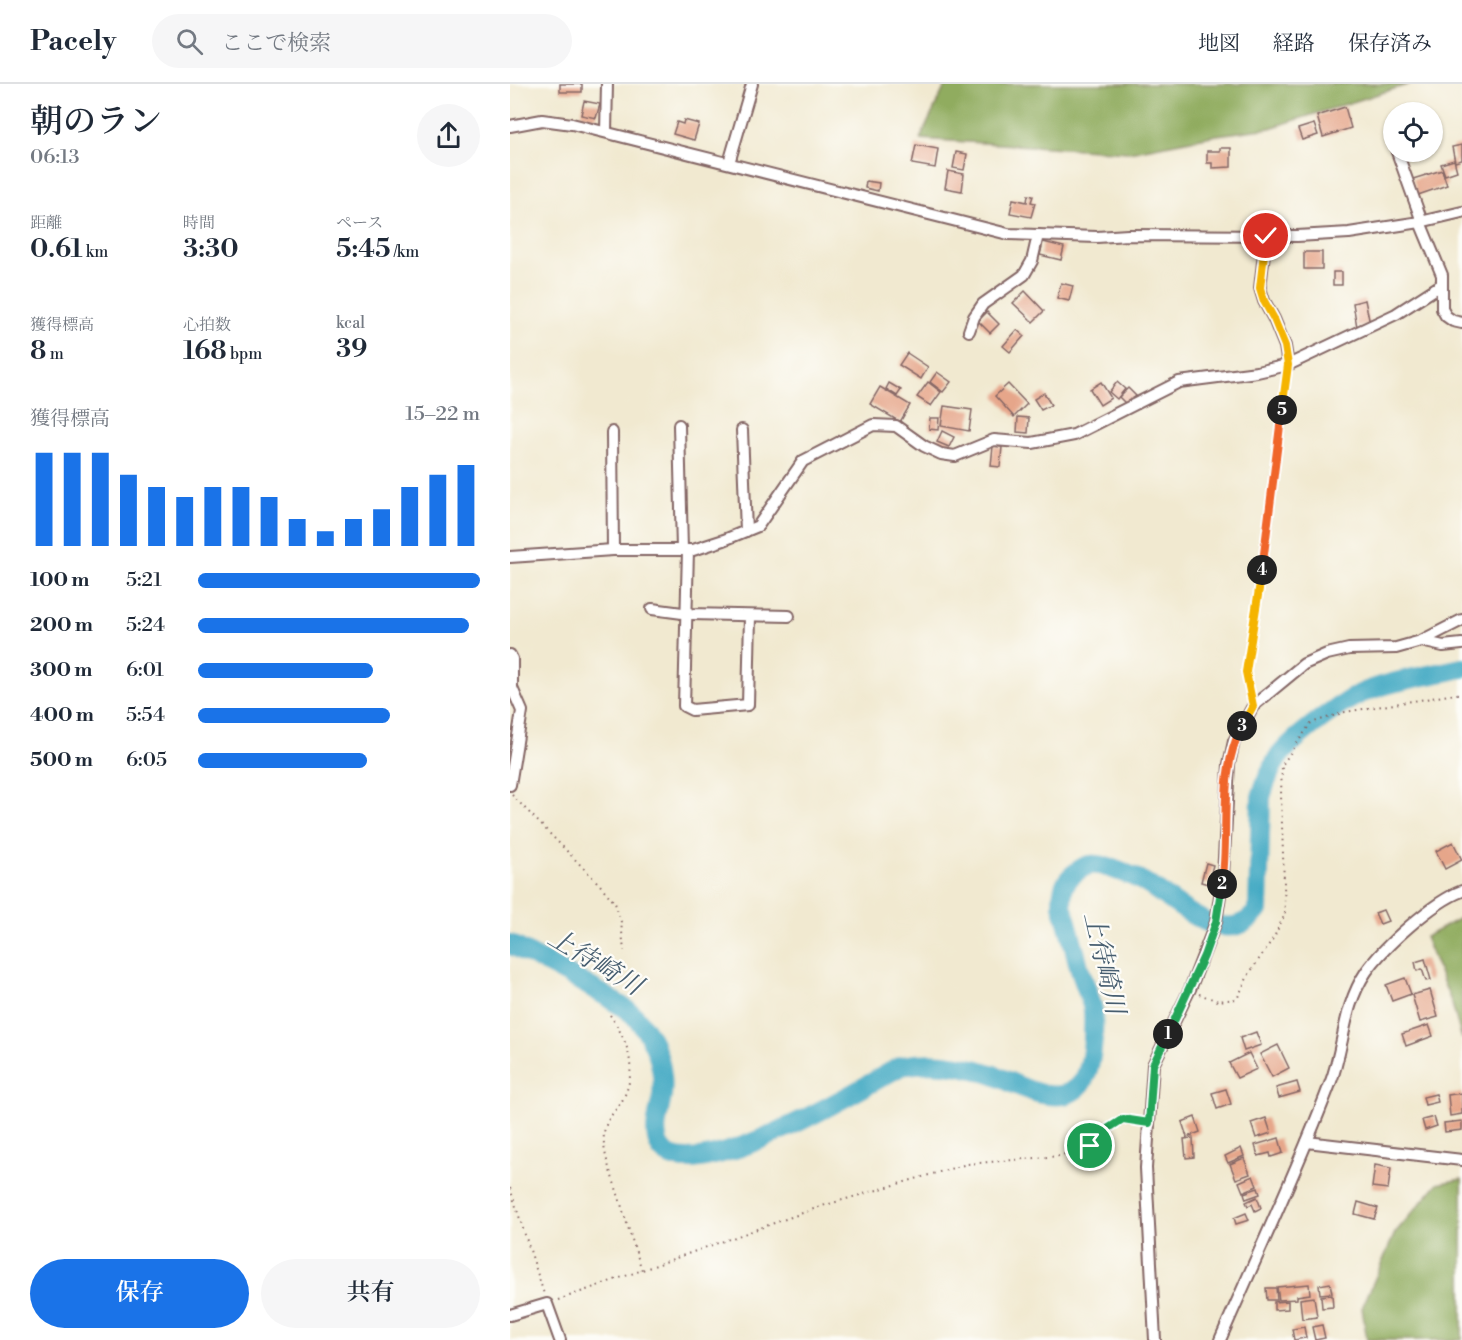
<!DOCTYPE html>
<html lang="ja">
<head>
<meta charset="utf-8">
<style>
  :root { --surface:#fff; --page:#f6f6f7; --text:#1f2937; --muted:#747a83; --line:#e0e1e3; --accent:#1a73e8 }
  body { margin:0; font-family:"Libre Bodoni","Noto Serif JP",serif; background:var(--page); color:var(--text); height:100vh; display:flex; flex-direction:column; font-size:22px; white-space:nowrap }
  * { box-sizing:border-box; margin:0 }
  p { font-size:20px; color:var(--muted) }
  .icon { flex:none; width:33px; height:33px; fill:none; stroke:currentColor; stroke-width:2; stroke-linecap:round; stroke-linejoin:round }
  .map { position:relative; flex:1; overflow:hidden }
  .panel { display:flex; flex-direction:column; background:var(--surface); width:510px }
  .panel>* { flex:none }
  .buttons { position:absolute; left:873px; top:18px; display:grid; gap:12px }
  .buttons a { display:grid; place-items:center; width:60px; height:60px; border-radius:50%; background:var(--surface); box-shadow:0 2px 4px #0004; font-size:30px }
  .pin { position:absolute; display:grid; place-items:center; width:51px; height:51px; color:#fff; margin:-26px; border:3px solid #fff; border-radius:50%; box-shadow:0 2px 6px #0007 }
  .km { position:absolute; width:30px; height:30px; margin:-15px; border-radius:50%; background:#222; color:#fff; font-size:16px; line-height:30px; text-align:center }
  .round { display:grid; place-items:center; flex:none; width:63px; height:63px; border-radius:32px; background:var(--page) }
  .headline { display:flex; align-items:center; justify-content:space-between; height:102px; padding:0 30px }
  h1 { font-size:33px; font-weight:600; line-height:45px }
  .figures { display:grid; grid-template-columns:repeat(3,1fr); gap:9px; height:102px; padding:6px 30px }
  .figures div { display:grid; align-content:center }
  .figures b { font-size:26px; font-weight:600 }
  .figures small { font-size:16px; font-weight:400 }
  .figures p { font-size:16px }
  .chart { height:168px; padding:12px 30px }
  .chart p { display:flex; justify-content:space-between }
  .chart svg { width:100%; height:108px; margin-top:6px; stroke:var(--accent); stroke-width:6 }
  .button { display:flex; gap:12px; margin-top:auto; padding:12px 30px }
  .button a { flex:1; height:69px; border-radius:36px; background:var(--accent); color:#fff; font-size:24px; font-weight:600; line-height:69px; text-align:center }
  .button a+a { background:var(--page); color:var(--text) }
  ul { padding:0 30px; list-style:none; font-size:20px }
  li { display:grid; grid-template-columns:96px 72px 1fr; align-items:center; height:45px }
  li i { height:15px; border-radius:8px; background:var(--accent) }
  header { display:flex; align-items:center; gap:36px; box-sizing:border-box; height:84px; padding:0 30px; background:var(--surface); border-bottom:2px solid var(--line) }
  header strong { font-size:28px }
  nav { display:flex; gap:33px; margin-inline-start:auto; font-size:21px }
  .search { width:420px; height:54px; background:var(--page); display:flex; align-items:center; gap:15px; box-sizing:border-box; padding:0 21px; border-radius:33px; color:var(--muted); font-size:22px }
  main { display:flex; flex:1; min-height:0 }
  .map>svg:first-child { display:block }
  .forest { fill:#90ac5f; stroke:#6d6645; stroke-width:1.5 }
  .lines { fill:none; stroke-linecap:round; stroke-linejoin:round }
  .river { stroke:#44aac4; stroke-width:20 }
  .building { fill:#e6a68a }
  .minor-casing { stroke:#846665; stroke-width:14 }
  .path { stroke:#846665; stroke-width:2; stroke-dasharray:1.5 4.5; stroke-linecap:butt }
  .minor { stroke:#fff; stroke-width:10 }
  .split-1-casing { stroke:#fff; stroke-width:12 }
  .split-2-casing { stroke:#fff; stroke-width:12 }
  .split-3-casing { stroke:#fff; stroke-width:12 }
  .split-4-casing { stroke:#fff; stroke-width:12 }
  .split-5-casing { stroke:#fff; stroke-width:12 }
  .split-6-casing { stroke:#fff; stroke-width:12 }
  .split-1 { stroke:#22a559; stroke-width:8 }
  .split-2 { stroke:#22a559; stroke-width:8 }
  .split-3 { stroke:#f0652b; stroke-width:8 }
  .split-4 { stroke:#f5b400; stroke-width:8 }
  .split-5 { stroke:#f0652b; stroke-width:8 }
  .split-6 { stroke:#f5b400; stroke-width:8 }
  .labels { text-anchor:middle; dominant-baseline:central; stroke-width:4.5; stroke-linejoin:round; paint-order:stroke }
  .water-label { font-size:26px; font-style:italic; fill:#475e70; stroke:#fdfcf7 }
</style>
</head>
<body>
<header>
<strong>Pacely</strong>
<div class="search"><svg class="icon" aria-label="search" viewBox="0 0 24 24"><circle cx="10" cy="10" r="6"/><path d="M15 15l6 6"/></svg>ここで検索</div>
<nav><a>地図</a><a>経路</a><a>保存済み</a></nav>
</header>
<main>
<section class="panel">
<div class="headline"><div><h1>朝のラン</h1><p>06:13</p></div><a class="round"><svg class="icon" aria-label="share" viewBox="0 0 24 24"><path d="M12 15V3M7 8l5-5 5 5M5 13v7h14v-7"/></svg></a></div>
<div class="figures">
<div><p>距離</p><b>0.61<small> km</small></b></div>
<div><p>時間</p><b>3:30</b></div>
<div><p>ペース</p><b>5:45<small> /km</small></b></div>
</div>
<div class="figures">
<div><p>獲得標高</p><b>8<small> m</small></b></div>
<div><p>心拍数</p><b>168<small> bpm</small></b></div>
<div><p>kcal</p><b>39</b></div>
</div>
<div class="chart"><p><span>獲得標高</span>15–22 m</p>
<svg viewBox="0 0 160 44" preserveAspectRatio="none"><path d="M5 44V6M15 44V6M25 44V6M35 44V15M45 44V20M55 44V24M65 44V20M75 44V20M85 44V24M95 44V33M105 44V38M115 44V33M125 44V29M135 44V20M145 44V15M155 44V11"/></svg>
</div>
<ul>
<li><b>100 m</b>5:21<i style="width:100%"></i></li>
<li><b>200 m</b>5:24<i style="width:96%"></i></li>
<li><b>300 m</b>6:01<i style="width:62%"></i></li>
<li><b>400 m</b>5:54<i style="width:68%"></i></li>
<li><b>500 m</b>6:05<i style="width:60%"></i></li>
</ul>
<div class="button"><a>保存</a><a>共有</a></div>
</section>
<div class="map">
<svg width="952" height="1256" viewBox="0 0 952 1256">
  <rect width="100%" height="100%" fill="#fdfcf7"/>
  <filter id="ink" filterUnits="userSpaceOnUse"><feTurbulence type="fractalNoise" baseFrequency=".0167" numOctaves="2"/><feDisplacementMap in="SourceGraphic" scale="12" xChannelSelector="R" yChannelSelector="G"/><feConvolveMatrix kernelMatrix="1 2 1 2 8 2 1 2 1" color-interpolation-filters="sRGB"/></filter>
  <filter id="wash" filterUnits="userSpaceOnUse"><feTurbulence type="fractalNoise" baseFrequency=".008" numOctaves="4" result="noise"/><feDisplacementMap in="SourceGraphic" scale="24" xChannelSelector="R" yChannelSelector="G"/><feGaussianBlur stdDeviation="1.35" result="paint"/><feColorMatrix in="noise" values="0 0 0 0 0 0 0 0 0 0 0 0 0 0 0 0 0 1.4 0 .05"/><feComposite in="paint" operator="in"/></filter>
  <g filter="url(#wash)">
    <rect width="100%" height="100%" fill="#f1e9d0"/>
    <g class="forest">
      <path d="M436 0H900L760 44 707 51 619 68 410 55Z"/>
      <path d="M952 833V955L942 920 915 853Z"/>
      <path d="M952 1095V1256H857L852 1224 885 1149 927 1100Z"/>
    </g>
    <g class="lines">
      <path class="river" d="M0 860C33 877 67 894 99 914 109 921 121 926 128 936 146 958 155 983 152 1012 150 1026 142 1046 149 1061 174 1114 358 1000 391 982 422 976 451 980 481 990 498 996 513 1006 532 1010 574 1019 581 987 583 954 583 945 584 935 583 926 580 911 573 897 569 883 564 862 558 841 552 821 552 807 553 798 565 789 579 777 587 780 603 785 615 789 627 793 637 800 668 819 716 868 748 826L751 713C755 699 761 683 770 671 786 652 827 621 850 610 881 596 919 592 952 584"/>
    </g>
    <g id="blocks">
      <g class="building">
        <rect x="50" y="0" width="22" height="8"/>
        <path d="M74 17 90 20 86 34 71 31Z"/>
        <path d="M835 23 841 44 813 53 807 32Z"/>
        <path d="M174 36 189 40 184 56 163 50 167 38 173 40Z"/>
        <path d="M804 40 808 51 792 56 788 45Z"/>
        <path d="M406 61 428 65 425 84 402 80Z"/>
        <path d="M952 61V76L945 78 942 63Z"/>
        <path d="M710 64H721V83L702 84V79H697V67H710Z"/>
        <path d="M446 68 457 70 454 86 443 84Z"/>
        <path d="M944 76 947 87 935 91 931 80Z"/>
        <path d="M932 86 937 101 908 111 903 95Z"/>
        <path d="M438 87 454 90 452 107 435 104Z"/>
        <path d="M356 97 369 99 368 107 355 104Z"/>
        <path d="M518 111 523 112 521 118 525 119 521 133 500 129 503 115 517 118Z"/>
        <path d="M533 158 554 163 551 176 530 171Z"/>
        <rect x="794" y="168" width="18" height="17"/>
        <rect x="823" y="188" width="9" height="13"/>
        <path d="M551 199 563 202 559 217 547 214Z"/>
        <path d="M515 207 534 227 523 238 503 219Z"/>
        <path d="M855 216 860 240 847 243 843 219Z"/>
        <path d="M477 228 489 240 480 249 468 237Z"/>
        <path d="M507 246 514 252 500 268 493 262Z"/>
        <path d="M397 269 418 283 411 295 389 281Z"/>
        <path d="M427 288 441 298 433 308 420 298Z"/>
        <path d="M418 298 431 308 421 322 407 313Z"/>
        <path d="M591 298 601 314 590 321 580 305Z"/>
        <path d="M607 298 615 305 607 315 599 308Z"/>
        <path d="M379 299 391 306 387 312 376 305Z"/>
        <path d="M498 300 517 320 504 333 485 312Z"/>
        <path d="M370 303 400 321 390 338 360 320Z"/>
        <path d="M618 304 626 312 617 321 609 313Z"/>
        <path d="M534 309 541 321 531 326 524 315Z"/>
        <path d="M434 322 462 326 459 347 431 342Z"/>
        <path d="M508 333 519 334 518 349 507 348Z"/>
        <path d="M420 334H429L428 346 419 345Z"/>
        <path d="M432 347 444 353 439 363 427 358Z"/>
        <path d="M483 362 492 363 490 383 481 382Z"/>
        <path d="M943 758 952 776 935 785 926 767Z"/>
        <path d="M696 779 703 781 698 800 691 798Z"/>
        <path d="M873 826 878 837 870 840 865 829Z"/>
        <path d="M915 875 921 896 916 897 912 885 907 887 905 878Z"/>
        <path d="M895 894 901 910 882 917 876 901Z"/>
        <path d="M920 906 928 933 910 938 902 911Z"/>
        <path d="M919 941 923 952 896 962 892 950Z"/>
        <path d="M746 948 751 961 734 967 730 954Z"/>
        <path d="M768 961 779 984 762 993 750 970Z"/>
        <path d="M739 969 747 985 727 994 719 979Z"/>
        <path d="M787 998 790 1008 769 1014 766 1004Z"/>
        <path d="M716 1005 721 1020 707 1025 702 1009Z"/>
        <path d="M952 1009V1030L940 1032 938 1011Z"/>
        <path d="M926 1010 928 1018 915 1021 913 1013Z"/>
        <path d="M685 1033 690 1048 677 1053 672 1038Z"/>
        <path d="M924 1033 927 1042 915 1046 912 1036Z"/>
        <path d="M756 1034 761 1049 746 1054 741 1039Z"/>
        <path d="M952 1037V1046L935 1048 934 1039Z"/>
        <path d="M683 1054 684 1073 676 1074 674 1055Z"/>
        <path d="M769 1054 773 1069 761 1073 760 1069 748 1072 745 1061Z"/>
        <path d="M731 1064 734 1072 718 1079 715 1072Z"/>
        <path d="M734 1074 740 1090 726 1095 720 1080Z"/>
        <path d="M865 1081 881 1084 878 1105 862 1103Z"/>
        <path d="M743 1092 747 1102 733 1108 729 1098Z"/>
        <path d="M748 1104 750 1110 736 1115 734 1109Z"/>
        <path d="M747 1113 751 1124 745 1127 742 1120 738 1122 736 1118Z"/>
        <path d="M848 1118 868 1124 864 1135 845 1130Z"/>
        <path d="M736 1129 739 1136 726 1140 724 1134Z"/>
        <path d="M820 1199 822 1209 810 1210 809 1201Z"/>
        <path d="M799 1200 800 1210 787 1212V1215L769 1216 767 1203Z"/>
        <path d="M756 1204H766L767 1216H757Z"/>
        <path d="M822 1211 823 1223 812 1224 811 1212Z"/>
        <path d="M804 1213 807 1233 792 1235 790 1215Z"/>
        <path d="M778 1217V1225L764 1226V1218Z"/>
        <path d="M812 1241 815 1254 805 1256 802 1243Z"/>
        <path d="M794 1243 796 1254 784 1256 782 1245Z"/>
      </g>
    </g>
  </g>
  <g filter="url(#ink)">
    <use href="#blocks" fill-opacity="0" stroke="#846665" stroke-width="1.5"/>
    <g class="lines">
      <g class="minor-casing">
        <g id="minor">
          <path d="M0 42 32 36 62 40 498 150 587 153 618 151 787 152 839 149 910 138 952 128"/>
          <path d="M96 48 97 0"/>
          <path d="M887 68 910 132V138L932 191V225L936 232 943 237 952 239"/>
          <path d="M219 79 242 0"/>
          <path d="M756 152 750 204 754 217 764 235 775 262 778 281"/>
          <path d="M459 247 464 233 473 220 514 191 522 177 528 151"/>
          <path d="M169 341 172 466"/>
          <path d="M232 346 236 447"/>
          <path d="M102 348 103 466"/>
          <path d="M178 466 174 622 182 626 238 621 240 532"/>
          <path d="M0 473 103 466H183L214 456 248 442 293 377 363 341 386 342 414 362 431 370 445 372 484 356 522 359 564 351 669 298 747 288 778 281 886 230 931 201"/>
          <path d="M142 525 180 530 279 532"/>
          <path d="M911 557 933 562 952 560"/>
          <path d="M0 571 2 575V604L12 627 0 701"/>
          <path d="M797 1058 952 1076"/>
          <path d="M0 1231 37 1220 50 1256"/>
          <path d="M645 1256 636 1084 643 981 680 905 706 838 713 792 719 680 724 657 743 622 794 580 817 570 839 565 886 564 911 557 952 536"/>
          <path d="M710 1256C747 1171 787 1087 820 1000 835 962 832 924 856 888 874 862 923 818 952 807"/>
        </g>
      </g>
      <g class="path">
        <path d="M740 611 736 589 752 489 777 293"/>
        <path d="M2 711 90 801 105 819 111 838 114 867"/>
        <path d="M689 910 708 917 727 915 739 890 764 853 775 830 771 711 772 681 801 639 835 628 952 609"/>
        <path d="M100 931C117 956 128 983 114 1013 108 1026 96 1033 94 1049 92 1068 101 1089 107 1107 115 1133 123 1160 132 1186"/>
        <path d="M0 1104 34 1210"/>
        <path d="M48 1216 312 1122 457 1080 549 1072 580 1062 591 1049 613 1035 628 1037"/>
      </g>
      <use href="#minor" class="minor"/>
    </g>
  </g>
  <g class="lines" filter="url(#ink)">
    <g class="split-1-casing">
      <path id="split-1" d="M580 1062 591 1049 613 1035 639 1039 643 981 658 950"/>
    </g>
    <g class="split-2-casing">
      <path id="split-2" d="M658 950 694 872 706 838 712 800"/>
    </g>
    <g class="split-3-casing">
      <path id="split-3" d="M712 800C720 748 707 690 732 642"/>
    </g>
    <g class="split-4-casing">
      <path id="split-4" d="M732 642 743 622 736 588 752 486"/>
    </g>
    <g class="split-5-casing">
      <path id="split-5" d="M752 486 772 326"/>
    </g>
    <g class="split-6-casing">
      <path id="split-6" d="M756 152 750 204 754 217 764 235 775 262 778 281 772 326"/>
    </g>
    <use href="#split-1" class="split-1"/>
    <use href="#split-2" class="split-2"/>
    <use href="#split-3" class="split-3"/>
    <use href="#split-4" class="split-4"/>
    <use href="#split-5" class="split-5"/>
    <use href="#split-6" class="split-6"/>
  </g>
  <g class="labels">
    <g class="water-label">
      <text transform="translate(85 878) rotate(31)">上待崎川</text>
      <text transform="translate(594 879) rotate(77)">上待崎川</text>
    </g>
  </g>
</svg>
<div class="buttons">
<a><svg class="icon" aria-label="locate" viewBox="0 0 24 24"><circle cx="12" cy="12" r="6"/><path d="M12 2v4M12 18v4M2 12h4M18 12h4"/></svg></a>
</div>
<div class="pin" style="left:580px;top:1062px;background:#1e9e55"><svg class="icon" aria-label="arrive" viewBox="0 0 24 24"><path d="M6 21V4h12l-3 4 3 4H6"/></svg></div>
<div class="pin" style="left:756px;top:152px;background:#d93025"><svg class="icon" aria-label="check" viewBox="0 0 24 24"><path d="M5 12l5 5 9-10"/></svg></div>
<b class="km" style="left:658px;top:950px">1</b>
<b class="km" style="left:712px;top:800px">2</b>
<b class="km" style="left:732px;top:642px">3</b>
<b class="km" style="left:752px;top:486px">4</b>
<b class="km" style="left:772px;top:326px">5</b>
</div>
</main>
</body>
</html>
